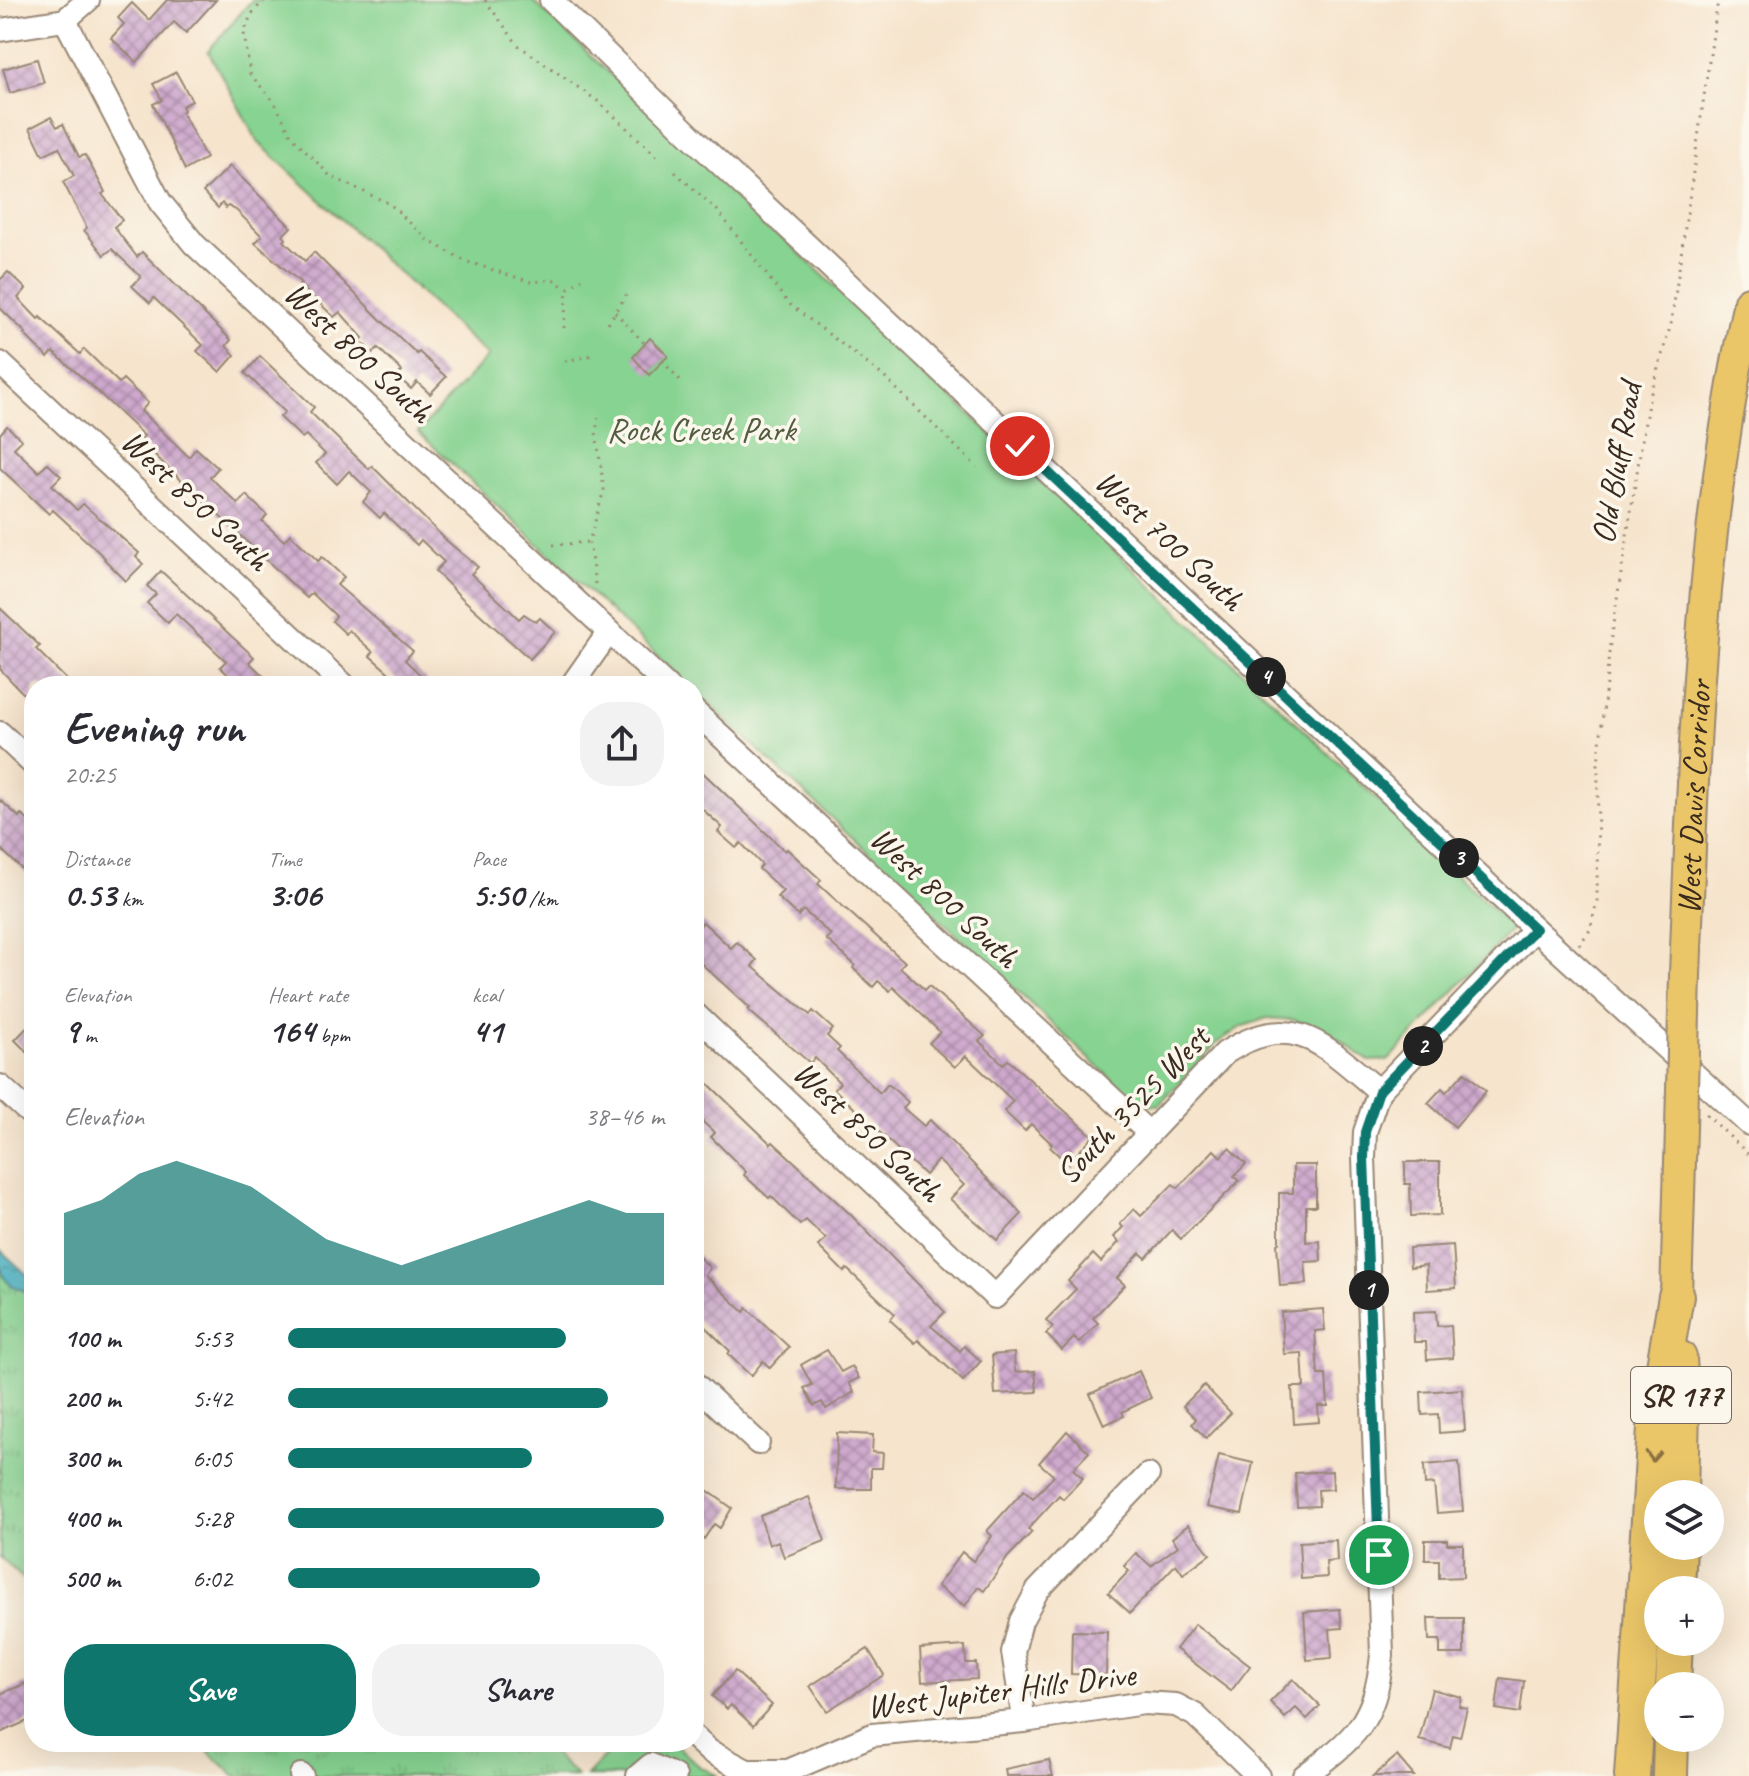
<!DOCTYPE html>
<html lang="en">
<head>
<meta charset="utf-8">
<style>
  :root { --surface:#fff; --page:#f2f2f3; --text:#2b2b33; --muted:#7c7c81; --accent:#0f766e }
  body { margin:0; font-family:Caveat,sans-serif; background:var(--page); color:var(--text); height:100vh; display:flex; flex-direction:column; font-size:30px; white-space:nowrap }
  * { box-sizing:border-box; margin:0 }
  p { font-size:26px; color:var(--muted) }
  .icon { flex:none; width:44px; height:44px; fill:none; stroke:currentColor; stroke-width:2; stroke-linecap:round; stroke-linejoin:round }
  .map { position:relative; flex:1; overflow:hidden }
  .side { position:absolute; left:24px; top:676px; width:680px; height:1076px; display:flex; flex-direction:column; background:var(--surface); border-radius:32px; box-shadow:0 8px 32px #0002 }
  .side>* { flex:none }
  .buttons { position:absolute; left:1644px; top:1480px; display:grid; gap:16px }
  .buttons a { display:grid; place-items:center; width:80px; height:80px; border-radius:50%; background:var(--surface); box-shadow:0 8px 32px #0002; font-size:40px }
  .pin { position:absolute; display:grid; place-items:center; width:68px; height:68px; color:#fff; margin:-34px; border:4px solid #fff; border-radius:50%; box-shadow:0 2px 8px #0007 }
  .km { position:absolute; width:40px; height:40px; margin:-20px; border-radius:50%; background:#222; color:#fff; font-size:22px; line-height:40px; text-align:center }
  .round { display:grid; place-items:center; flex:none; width:84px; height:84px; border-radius:32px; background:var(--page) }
  .summary { display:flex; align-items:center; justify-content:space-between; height:136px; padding:0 40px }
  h1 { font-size:44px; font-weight:600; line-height:60px }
  .stats { display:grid; grid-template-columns:repeat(3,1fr); gap:12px; height:136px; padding:8px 40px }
  .stats div { display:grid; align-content:center }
  .stats b { font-size:34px; font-weight:600 }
  .stats small { font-size:22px; font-weight:400 }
  .stats p { font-size:22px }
  .chart { height:224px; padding:16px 40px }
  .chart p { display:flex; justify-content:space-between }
  .chart svg { width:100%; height:144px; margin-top:8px; fill:var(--accent); opacity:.7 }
  .cta { display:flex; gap:16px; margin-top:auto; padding:16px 40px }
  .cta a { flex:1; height:92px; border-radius:32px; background:var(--accent); color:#fff; font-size:32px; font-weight:600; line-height:92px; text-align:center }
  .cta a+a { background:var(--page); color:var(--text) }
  ul { padding:0 40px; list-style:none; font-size:26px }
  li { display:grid; grid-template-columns:128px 96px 1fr; align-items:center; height:60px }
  li i { height:20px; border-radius:10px; background:var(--accent) }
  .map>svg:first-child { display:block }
  .grass { fill:url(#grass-tufts); stroke:#617e58; stroke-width:2 }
  .green { fill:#87d391; stroke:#617e58; stroke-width:2 }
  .water { fill:url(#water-ripples); stroke:#406d70; stroke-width:2 }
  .building { fill:url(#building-cross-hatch) }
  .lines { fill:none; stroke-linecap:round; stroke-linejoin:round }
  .minor-casing { stroke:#988775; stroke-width:26 }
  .major-casing { stroke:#988775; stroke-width:34 }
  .highway-casing { stroke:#988775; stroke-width:38 }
  .path { stroke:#988775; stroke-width:3; stroke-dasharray:2 6; stroke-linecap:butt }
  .minor { stroke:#fff; stroke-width:22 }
  .major { stroke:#eac669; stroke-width:30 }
  .highway { stroke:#eac669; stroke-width:34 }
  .major-bridge-casing { stroke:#988775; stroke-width:34; stroke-linecap:butt }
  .major-bridge { stroke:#eac669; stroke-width:30 }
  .oneway { stroke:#8a7040 }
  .route-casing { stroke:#fff; stroke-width:16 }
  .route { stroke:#0f766e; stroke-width:10 }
  .labels { text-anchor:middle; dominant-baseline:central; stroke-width:7; stroke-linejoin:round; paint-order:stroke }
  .shield { fill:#fbf7ec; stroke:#75685c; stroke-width:2 }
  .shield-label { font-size:32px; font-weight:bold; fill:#3b2a1e }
  .street-label { font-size:34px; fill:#3b2a1e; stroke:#fbf7ec }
  .park-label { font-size:34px; fill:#525d40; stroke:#fbf7ec }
</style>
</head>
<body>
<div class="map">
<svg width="1749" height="1776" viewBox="0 0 1749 1776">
  <defs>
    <pattern id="grass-tufts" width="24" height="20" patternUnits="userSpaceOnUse" patternTransform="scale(2)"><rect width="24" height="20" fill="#87d391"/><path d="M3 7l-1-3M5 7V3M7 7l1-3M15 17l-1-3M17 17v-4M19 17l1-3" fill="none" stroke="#75b57d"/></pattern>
    <pattern id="water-ripples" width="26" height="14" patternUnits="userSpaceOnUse" patternTransform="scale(2)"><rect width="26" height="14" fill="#44b0c2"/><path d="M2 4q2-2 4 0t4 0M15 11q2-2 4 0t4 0" fill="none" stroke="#3a8f9d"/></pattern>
    <pattern id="building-cross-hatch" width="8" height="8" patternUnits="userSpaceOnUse" patternTransform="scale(2)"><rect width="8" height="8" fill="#cea8cd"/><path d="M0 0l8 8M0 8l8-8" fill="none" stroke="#a889a6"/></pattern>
  </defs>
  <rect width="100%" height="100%" fill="#fbf7ec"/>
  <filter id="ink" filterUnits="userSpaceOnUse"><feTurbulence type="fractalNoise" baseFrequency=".0125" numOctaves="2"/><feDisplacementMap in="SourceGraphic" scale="16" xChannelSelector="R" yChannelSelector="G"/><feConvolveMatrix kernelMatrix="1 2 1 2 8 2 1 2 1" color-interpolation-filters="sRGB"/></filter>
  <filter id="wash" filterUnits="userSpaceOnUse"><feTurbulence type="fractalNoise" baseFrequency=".006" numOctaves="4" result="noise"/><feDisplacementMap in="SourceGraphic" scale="32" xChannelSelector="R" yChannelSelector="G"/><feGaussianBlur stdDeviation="1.8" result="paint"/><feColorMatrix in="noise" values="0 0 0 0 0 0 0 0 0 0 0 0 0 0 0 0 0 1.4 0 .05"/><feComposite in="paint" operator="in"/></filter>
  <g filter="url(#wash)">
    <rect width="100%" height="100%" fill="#f6e4cc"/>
    <g class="grass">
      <path d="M0 1250 34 1281V1589L0 1557Z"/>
      <path d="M198 1742H540L577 1776H235Z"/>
      <path d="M618 1742H673L700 1767 718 1776H586Z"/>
    </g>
    <path class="green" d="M252 0H532L1513 928 1389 1060 1369 1061 1327 1031 1294 1020 1267 1018 1241 1027 1217 1043 1159 1105 1137 1103 694 690V686H690L418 432 488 356 258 142 208 51Z"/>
    <path class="water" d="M0 1250 34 1281V1294C5 1285 0 1281 0 1250Z"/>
    <g id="blocks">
      <g class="building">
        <path d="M167 0H216L186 33 174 22 137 62 111 38 124 24 118 18 132 3 149 20Z"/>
        <path d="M37 59 44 83 10 93 3 69Z"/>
        <path d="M176 72 192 101 182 106 184 110 182 112 206 158 185 170 153 104 162 100 153 84Z"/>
        <path d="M51 117 57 127 63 124 79 157 85 155 105 192 102 194 122 220 114 227 137 257 142 252 231 340 226 346 235 355 220 372 197 351 203 345 154 298 150 303 132 286 141 277 112 249 104 255 84 230 87 228 63 182 74 176 59 147 43 155 30 128Z"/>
        <path d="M230 166 291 227 283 235 286 239 284 241 305 261 314 252 380 319 417 354 419 352 446 377 430 394 417 382 411 389 397 376 402 371 378 348 373 353 360 341 363 338 340 312 334 317 299 284 301 283 255 243 262 236 236 210 228 206 226 208 222 203 218 208 203 192Z"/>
        <path d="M8 272 26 289 18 298 38 319 40 317 80 354 84 349 119 383 123 379 148 403 141 411 189 457 196 448 218 468 210 477 238 504 246 495 267 515 262 521 284 541 290 534 318 561 322 557 344 577 337 585 413 651 405 660 432 686H404L370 656 373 652 349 630 346 634 332 621 336 616 312 593 307 598 164 464 140 440 144 436 94 388 53 352 48 358 24 334 26 333 0 308V280Z"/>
        <path d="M650 338 668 356 649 375 633 357Z"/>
        <path d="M260 356 314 407 310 412 369 469 372 466 447 541 478 567 471 574 519 619 524 614 536 622 540 618 555 632 530 659 463 599 435 571 444 562 421 540 417 545 384 513 380 518 363 502 371 492 349 471 337 484 316 463 325 454 306 435 302 438 280 417 285 412 245 373Z"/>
        <path d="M7 426 22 440 14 448 39 472 47 463 61 476 52 485 77 510 83 504 139 553 136 557 143 564 126 581 104 559 105 558 53 510 49 514 0 468V434Z"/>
        <path d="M161 571 254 657 249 662 274 686H240L220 667 226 661 176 614 168 623 147 603 156 594 147 586Z"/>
        <path d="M0 608 40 646 36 649 73 686H34V704L18 688 0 669Z"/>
        <path d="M694 764 785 851 787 849 821 880 818 884 905 962 900 967 925 990 929 986 985 1036 979 1041 1003 1064 1008 1060 1093 1136 1068 1164 1050 1147 1052 1144 1031 1124 1025 1131 1004 1111 1013 1101 966 1056 955 1067 929 1043 940 1032 893 987 890 991 878 981 873 987 853 968 855 965 826 939 831 935 803 910 798 916 777 897 783 891 759 869 762 865 741 843 736 848 718 832 722 827 701 808 694 816Z"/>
        <path d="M0 800 19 817 21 814 34 826V866L27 874 0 848Z"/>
        <path d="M703 922 731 948 737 942 757 960 752 966 810 1015 813 1011 833 1029 827 1036 840 1048 837 1051 880 1093 888 1084 908 1102 903 1108 924 1126 930 1120 1022 1214 997 1240 950 1199 964 1185 938 1160 925 1175 834 1089 840 1083 815 1058 810 1063 748 1010 750 1008 694 957V932Z"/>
        <path d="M34 1020V1059L15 1040Z"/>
        <path d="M694 1070 771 1144 773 1142 850 1214 945 1312 931 1326 960 1351 964 1346 981 1361 963 1381 918 1340 915 1343 890 1320 895 1314 847 1269 844 1272 818 1246 826 1239 806 1220 800 1225 771 1196 769 1198 744 1175 746 1172 711 1137 715 1133 694 1114Z"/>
        <path d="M1465 1072 1486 1091 1455 1127 1428 1103 1442 1088 1446 1092Z"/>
        <path d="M1229 1148 1246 1164 1234 1176 1239 1181 1181 1239 1172 1230 1146 1258 1140 1253 1117 1278 1125 1285 1093 1318 1098 1323 1079 1343 1074 1338 1062 1350 1046 1334 1053 1327 1046 1320 1076 1289 1068 1281 1093 1254 1101 1262 1119 1242 1114 1237 1123 1227 1120 1224 1134 1209 1141 1216 1173 1184 1178 1188 1214 1150 1221 1157Z"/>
        <path d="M1405 1162H1440V1215L1411 1216 1410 1184H1405Z"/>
        <path d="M1293 1165H1316V1206H1306V1242L1320 1241 1321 1261 1305 1262 1307 1284 1280 1286 1277 1244 1279 1243V1193H1293Z"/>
        <path d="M1453 1245 1456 1288 1427 1290 1426 1265 1410 1267 1409 1248Z"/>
        <path d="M694 1252 710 1268 705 1275 744 1312 747 1308 789 1347 770 1368 763 1361 751 1376 728 1354 730 1351 694 1316Z"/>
        <path d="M1323 1309 1325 1330 1315 1331 1318 1375H1326L1328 1406H1318L1319 1422 1294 1424 1292 1387H1304L1302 1353 1284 1354 1281 1312Z"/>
        <path d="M1436 1311 1437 1326 1451 1325 1453 1358 1427 1360 1426 1342H1414L1413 1312Z"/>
        <path d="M827 1350 841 1372 852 1366 859 1378 849 1383 854 1392 826 1409 822 1402 814 1406 804 1388 812 1385 801 1365Z"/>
        <path d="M1014 1353 1015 1372 1035 1371 1037 1392 995 1394 992 1355Z"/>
        <path d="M1139 1371 1151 1398 1122 1412 1124 1416 1104 1425 1090 1394Z"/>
        <path d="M1204 1385 1231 1413 1206 1438 1192 1424 1196 1419 1183 1406Z"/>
        <path d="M1462 1389 1465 1431 1439 1433 1438 1414 1422 1415 1421 1392Z"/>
        <path d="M1067 1431 1089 1452 1073 1469 1083 1478 1063 1499 1059 1495 1028 1529 1032 1532 1008 1557 984 1591 978 1587 965 1606 937 1586 962 1552 973 1561 992 1536 987 1531 1024 1490 1033 1498 1054 1476 1039 1463Z"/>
        <path d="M837 1433 873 1435 872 1452 883 1453 882 1468H871V1489H836Z"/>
        <path d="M1219 1455 1253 1463 1242 1514 1207 1507Z"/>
        <path d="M1459 1462 1463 1511 1437 1513 1434 1484 1425 1485 1424 1465Z"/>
        <path d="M1332 1471 1333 1489 1318 1490 1319 1506 1297 1507 1295 1473Z"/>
        <path d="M694 1481 732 1508 720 1528 714 1524 704 1539 694 1533Z"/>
        <path d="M809 1497 825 1541 784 1557 778 1541 769 1545 760 1516Z"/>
        <path d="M1188 1525 1210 1554 1183 1574 1176 1564 1130 1613 1108 1593 1129 1571 1124 1566 1136 1553 1151 1566 1178 1546 1172 1538Z"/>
        <path d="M1336 1540 1337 1561 1326 1562 1327 1577 1301 1579 1299 1542Z"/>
        <path d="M1425 1540H1447V1544H1463V1577L1439 1578V1560H1425Z"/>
        <path d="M1340 1609 1342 1628 1330 1629 1332 1658 1307 1660 1304 1612Z"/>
        <path d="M1428 1618H1464V1654H1440V1640H1429Z"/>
        <path d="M1195 1624 1250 1666 1231 1691 1176 1649Z"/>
        <path d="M1072 1631 1107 1632 1106 1675 1071 1674Z"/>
        <path d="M965 1646 966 1663H976L977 1679 922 1682 920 1649Z"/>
        <path d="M868 1649 884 1675 827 1711 810 1686Z"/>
        <path d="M735 1671 772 1705 753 1726 731 1705 727 1709 712 1696Z"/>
        <path d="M1500 1678 1524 1681 1520 1713 1496 1709Z"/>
        <path d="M1293 1679 1320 1706 1307 1719 1296 1708 1285 1718 1270 1702Z"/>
        <path d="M34 1680V1718L0 1733V1694Z"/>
        <path d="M1432 1689 1461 1697 1459 1706 1467 1708 1460 1737 1453 1735 1450 1748 1419 1740Z"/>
        <path d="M1397 1756 1414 1776H1373Z"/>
        <path d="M1049 1760 1053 1776H1006L1005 1769Z"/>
      </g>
    </g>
  </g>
  <g filter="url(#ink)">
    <use href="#blocks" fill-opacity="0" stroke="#988775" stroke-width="2"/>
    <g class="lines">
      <g class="minor-casing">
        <g id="minor">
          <path d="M551 0 697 142 1535 929 1749 1124"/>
          <path d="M65 20 160 202 194 244 667 686"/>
          <path d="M0 30 65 20 88 0"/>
          <path d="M0 363 345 686"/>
          <path d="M571 686 609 632"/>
          <path d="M694 711 1149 1133"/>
          <path d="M0 733 34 765"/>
          <path d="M694 1013 995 1297 1225 1053C1294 1008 1325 1046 1379 1091"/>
          <path d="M0 1086 34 1117"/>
          <path d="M694 1383 758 1443"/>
          <path d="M1024 1721 1013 1652 1021 1621 1037 1591 1148 1475"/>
          <path d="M694 1737 709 1751 747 1771H788L872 1735 1024 1721 1144 1703 1176 1705 1195 1715 1258 1776"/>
          <path d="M301 1775 302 1776"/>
          <path d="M638 1776 651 1765 675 1776"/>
          <path d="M1304 1776C1356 1737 1375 1722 1382 1655L1364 1158 1365 1132 1379 1091 1535 929"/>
        </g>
      </g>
      <g class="major-casing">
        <g id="major">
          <path id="s1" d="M1685 975C1694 746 1700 528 1749 302"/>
          <path d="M1676 1296 1681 1128"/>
        </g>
      </g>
      <g class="highway-casing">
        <g id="highway">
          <path d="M1679 1358 1682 1409 1680 1494"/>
          <path d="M1677 1590 1679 1546"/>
          <path d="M1673 1686 1675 1642"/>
          <path d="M1632 1776 1656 1413 1676 1296"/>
          <path d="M1670 1776 1671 1738"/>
        </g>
      </g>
      <g class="path">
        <path d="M264 0 251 15 244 33 250 74 275 103 291 135 330 176 390 204 429 241 465 261 531 282 554 280 567 289"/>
        <path d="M485 0 518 45 599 102 660 159"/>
        <path d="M675 172 718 211 788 303 882 375 977 467"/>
        <path d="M615 312 645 344"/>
        <path d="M608 323 627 294"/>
        <path d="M564 328 567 289 582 279"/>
        <path d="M565 361 594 355"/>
        <path d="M662 361 681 381"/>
        <path d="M553 545 589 542"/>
        <path d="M595 584 589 542 604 490 596 432 598 418"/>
        <path d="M1579 945 1590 930 1597 901 1598 764 1610 643 1648 403 1671 324 1718 0"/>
        <path d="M1706 1114 1749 1155"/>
      </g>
      <use href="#minor" class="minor"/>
      <use href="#major" class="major"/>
      <use href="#highway" class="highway"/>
      <g class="major-bridge-casing">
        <path id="major-bridge" d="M1681 1128 1685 975"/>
      </g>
      <use href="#major-bridge" class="major-bridge"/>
    </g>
    <defs><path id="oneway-chevron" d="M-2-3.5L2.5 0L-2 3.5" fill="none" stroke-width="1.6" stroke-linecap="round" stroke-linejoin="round" transform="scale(2)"/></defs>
    <use class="oneway" href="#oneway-chevron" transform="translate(1653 1456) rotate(93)"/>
  </g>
  <g class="lines" filter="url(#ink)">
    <g class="route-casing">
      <path id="route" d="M1020 446 1535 929 1379 1091 1365 1132 1364 1158 1379 1555"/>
    </g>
    <use href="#route" class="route"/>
  </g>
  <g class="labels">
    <rect class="shield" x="1631" y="1367" width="100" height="56" rx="6"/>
    <g class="shield-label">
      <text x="1681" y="1395">SR 177</text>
    </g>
    <g class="street-label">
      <text transform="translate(359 352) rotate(43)">West 800 South</text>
      <text transform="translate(1616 463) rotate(-80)">Old Bluff Road</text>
      <text transform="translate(196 500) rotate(43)">West 850 South</text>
      <text transform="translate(1170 540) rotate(43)">West 700 South</text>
      <text stroke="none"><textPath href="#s1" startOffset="178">West Davis Corridor</textPath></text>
      <text transform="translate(945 897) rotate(43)">West 800 South</text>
      <text transform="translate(1132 1105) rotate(-46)">South 3525 West</text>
      <text transform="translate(868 1131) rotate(43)">West 850 South</text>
      <text transform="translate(1001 1690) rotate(-7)">West Jupiter Hills Drive</text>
    </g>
    <g class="park-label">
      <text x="701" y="429">Rock Creek Park</text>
    </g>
  </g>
</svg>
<div class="buttons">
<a><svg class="icon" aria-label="layers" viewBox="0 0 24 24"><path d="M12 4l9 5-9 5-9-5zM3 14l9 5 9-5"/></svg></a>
<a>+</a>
<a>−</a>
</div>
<div class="pin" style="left:1379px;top:1555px;background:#1e9e55"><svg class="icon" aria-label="arrive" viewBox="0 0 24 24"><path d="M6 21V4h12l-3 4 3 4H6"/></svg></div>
<div class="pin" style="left:1020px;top:446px;background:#d93025"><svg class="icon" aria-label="check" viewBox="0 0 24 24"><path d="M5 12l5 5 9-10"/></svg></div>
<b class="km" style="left:1369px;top:1290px">1</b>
<b class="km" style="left:1423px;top:1046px">2</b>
<b class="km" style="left:1459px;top:858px">3</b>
<b class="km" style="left:1266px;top:677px">4</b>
<section class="side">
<div class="summary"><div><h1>Evening run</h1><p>20:25</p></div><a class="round"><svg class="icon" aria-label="share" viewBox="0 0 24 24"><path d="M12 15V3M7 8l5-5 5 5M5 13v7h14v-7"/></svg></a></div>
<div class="stats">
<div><p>Distance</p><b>0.53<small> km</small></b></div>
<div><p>Time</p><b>3:06</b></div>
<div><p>Pace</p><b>5:50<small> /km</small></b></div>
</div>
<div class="stats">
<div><p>Elevation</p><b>9<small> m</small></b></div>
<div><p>Heart rate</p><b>164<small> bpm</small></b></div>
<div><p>kcal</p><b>41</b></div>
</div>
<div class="chart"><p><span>Elevation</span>38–46 m</p>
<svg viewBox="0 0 160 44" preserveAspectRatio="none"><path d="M0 44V22L10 18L20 10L30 6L40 10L50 14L60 22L70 30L80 34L90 38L100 34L110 30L120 26L130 22L140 18L150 22L160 22V44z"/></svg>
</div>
<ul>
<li><b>100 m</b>5:53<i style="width:74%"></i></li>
<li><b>200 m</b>5:42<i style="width:85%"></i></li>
<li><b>300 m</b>6:05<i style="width:65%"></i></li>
<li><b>400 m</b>5:28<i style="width:100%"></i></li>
<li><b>500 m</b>6:02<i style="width:67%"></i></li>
</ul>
<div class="cta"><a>Save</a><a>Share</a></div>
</section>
</div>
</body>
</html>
